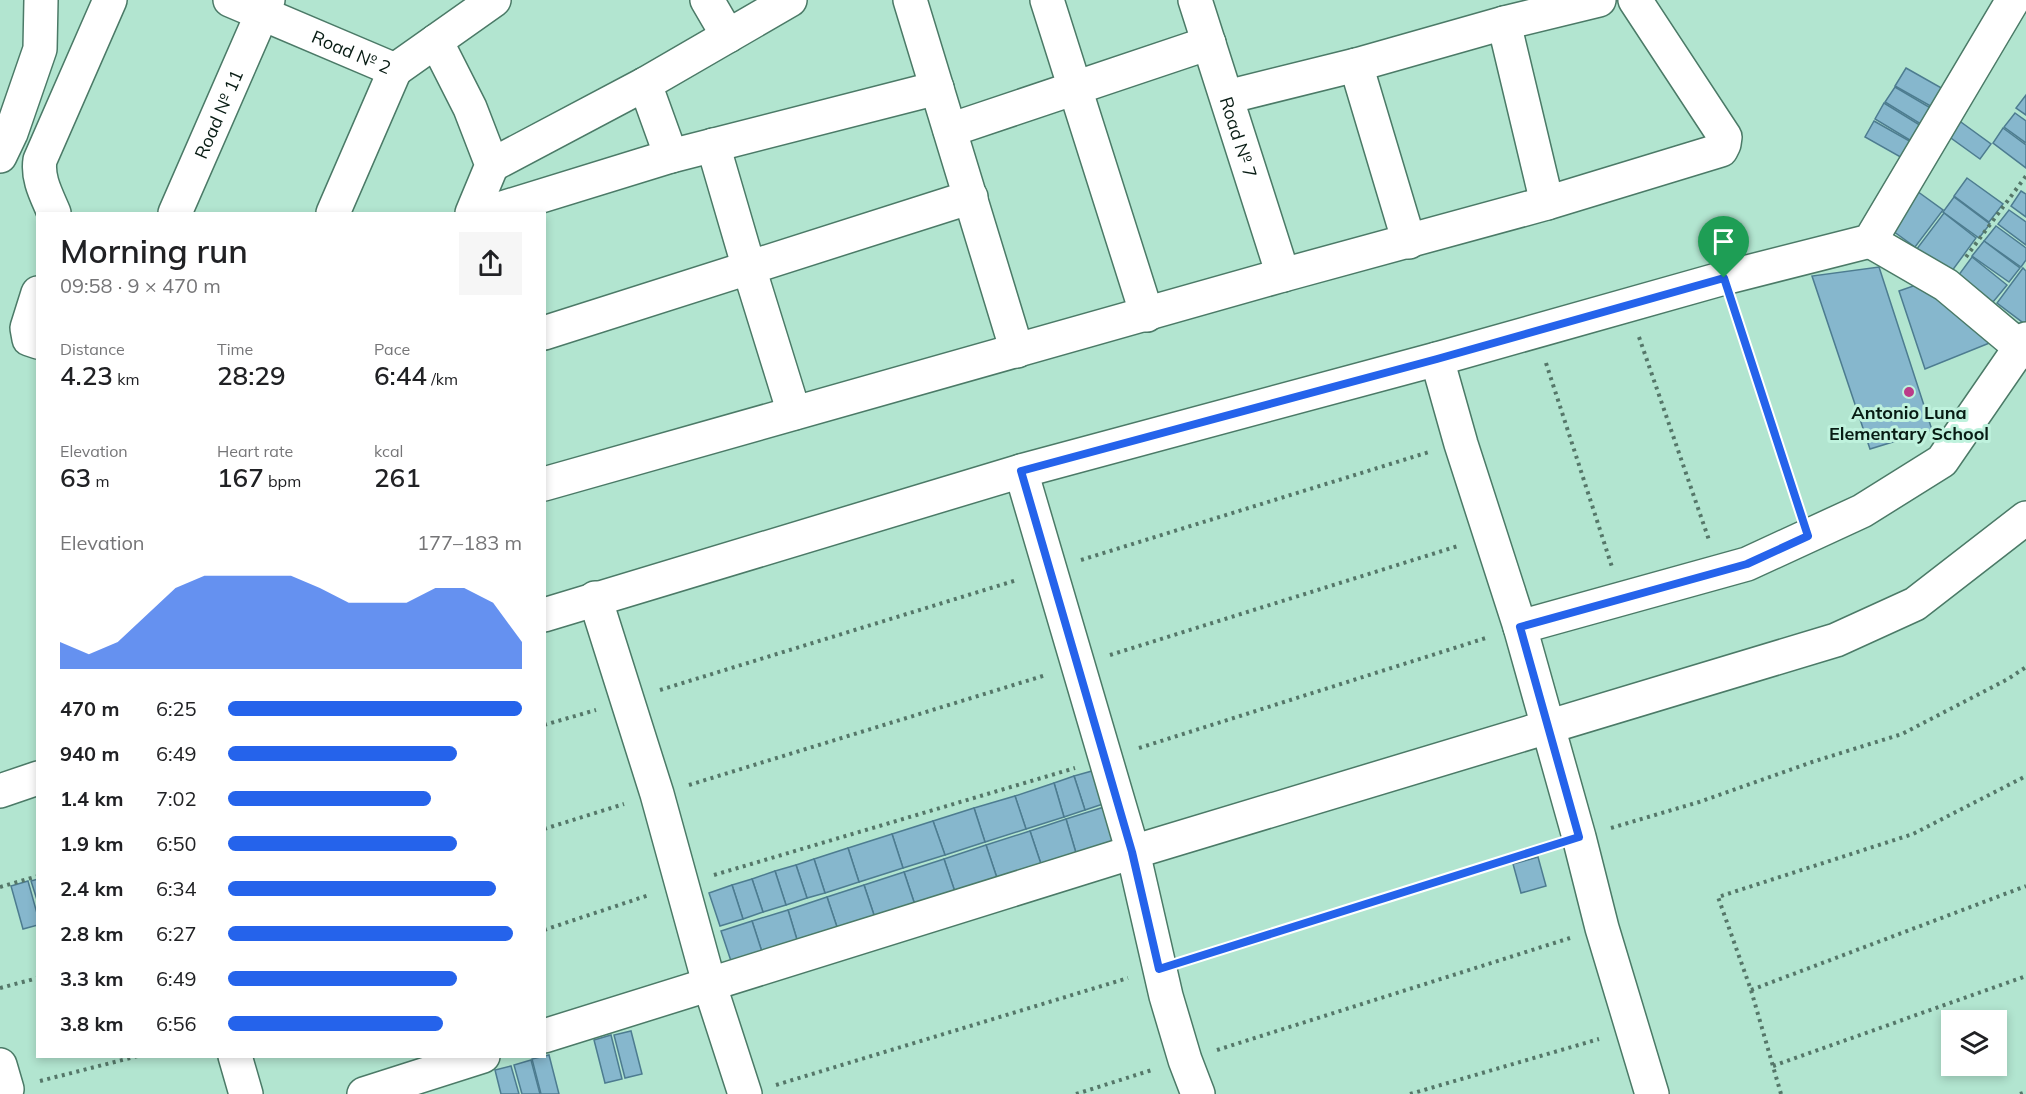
<!DOCTYPE html>
<html lang="en">
<head>
<meta charset="utf-8">
<style>
  :root { --surface:#fff; --page:#f6f6f6; --text:#202124; --muted:#757577; --accent:#2563eb }
  body { margin:0; font-family:Mulish,sans-serif; background:var(--page); color:var(--text); height:100vh; display:flex; flex-direction:column; font-size:22px; white-space:nowrap }
  * { box-sizing:border-box; margin:0 }
  p { font-size:20px; color:var(--muted) }
  .icon { flex:none; width:33px; height:33px; fill:none; stroke:currentColor; stroke-width:2; stroke-linecap:round; stroke-linejoin:round }
  .map { position:relative; flex:1; overflow:hidden }
  .side { position:absolute; left:36px; top:212px; width:510px; height:846px; display:flex; flex-direction:column; background:var(--surface); border-radius:0px; box-shadow:0 3px 9px #0003 }
  .side>* { flex:none }
  .fabs { position:absolute; left:1941px; top:1010px; display:grid; gap:12px }
  .fabs a { display:grid; place-items:center; width:66px; height:66px; border-radius:0px; background:var(--surface); box-shadow:0 3px 9px #0003; font-size:30px }
  .pin { position:absolute; display:grid; place-items:center; width:51px; height:51px; color:#fff; margin:-62px -26px; border-radius:50% 50% 50% 0; rotate:-45deg; box-shadow:0 0 6px #0007 }
  .pin .icon { rotate:45deg }
  .round { display:grid; place-items:center; flex:none; width:63px; height:63px; border-radius:0px; background:var(--page) }
  .head { display:flex; align-items:center; justify-content:space-between; height:102px; padding:0 24px }
  h1 { font-size:33px; font-weight:600; line-height:45px }
  .figures { display:grid; grid-template-columns:repeat(3,1fr); gap:9px; height:102px; padding:6px 24px }
  .figures div { display:grid; align-content:center }
  .figures b { font-size:26px; font-weight:600 }
  .figures small { font-size:16px; font-weight:400 }
  .figures p { font-size:16px }
  .chart { height:168px; padding:12px 24px }
  .chart p { display:flex; justify-content:space-between }
  .chart svg { width:100%; height:108px; margin-top:6px; fill:var(--accent); opacity:.7 }
  ul { padding:0 24px; list-style:none; font-size:20px }
  li { display:grid; grid-template-columns:96px 72px 1fr; align-items:center; height:45px }
  li i { height:15px; border-radius:8px; background:var(--accent) }
  .map>svg:first-child { display:block }
  .building { fill:#86b7cd; stroke:#4d7c90; stroke-width:1.5 }
  .lines { fill:none; stroke-linecap:round; stroke-linejoin:round }
  .minor-casing { stroke:#4b7a67; stroke-width:36 }
  .path { stroke:#557769; stroke-width:4; stroke-dasharray:3 4.5; stroke-linecap:butt }
  .minor { stroke:#fff; stroke-width:33 }
  .route-casing { stroke:#fff; stroke-width:12 }
  .route { stroke:#2563eb; stroke-width:8 }
  .poi-dot { fill:#bb3c89; stroke:#bff2dd; stroke-width:2 }
  .labels { text-anchor:middle; dominant-baseline:central; stroke-width:6; stroke-linejoin:round; paint-order:stroke }
  .street-label { font-size:18px; fill:#081c14; stroke:#bff2dd }
  .poi-label { font-size:18px; font-weight:bold; fill:#081c14; stroke:#bff2dd }
</style>
</head>
<body>
<div class="map">
<svg width="2026" height="1094" viewBox="0 0 2026 1094">
  <rect width="100%" height="100%" fill="#b2e5d0"/>
  <g class="building">
    <path d="M1906 68 1945 90 1934 108 1895 86Z"/>
    <path d="M1895 87 1934 110 1924 126 1885 102Z"/>
    <path d="M2026 95V115L2016 108Z"/>
    <path d="M1884 103 1923 127 1913 142 1875 119Z"/>
    <path d="M2015 113 2026 121V143L2004 127Z"/>
    <path d="M1954 117 1991 144 1980 159 1944 133Z"/>
    <path d="M1874 121 1913 143 1904 159 1865 137Z"/>
    <path d="M2003 128 2026 145V168L1993 143Z"/>
    <path d="M1967 178 2003 204 1989 222 1954 196Z"/>
    <path d="M1910 186 1943 210 1915 247 1882 223Z"/>
    <path d="M2021 191 2026 194V217L2011 206Z"/>
    <path d="M1954 197 1990 224 1979 238 1943 212Z"/>
    <path d="M2009 210 2026 222V245L1998 224Z"/>
    <path d="M1944 213 1976 238 1949 275 1916 250Z"/>
    <path d="M1996 226 2026 248V260L2021 267 1984 241Z"/>
    <path d="M1984 241 2020 268 2009 282 1972 256Z"/>
    <path d="M1972 257 2007 285 1993 302 1958 276Z"/>
    <path d="M1879 267 1932 430 1870 449 1812 276Z"/>
    <path d="M2023 268 2026 271V325L1997 303Z"/>
    <path d="M1916 285 1942 299 1992 342 1925 369 1899 291Z"/>
    <path d="M1092 771 1103 804 1085 810 1074 776Z"/>
    <path d="M1074 776 1085 810 1064 817 1054 783Z"/>
    <path d="M1054 783 1064 817 1026 829 1015 796Z"/>
    <path d="M1015 796 1026 829 985 842 974 808Z"/>
    <path d="M1104 807 1115 840 1076 853 1066 819Z"/>
    <path d="M974 808 985 842 945 855 933 821Z"/>
    <path d="M1066 819 1076 853 1041 864 1030 831Z"/>
    <path d="M933 821 945 855 903 868 892 834Z"/>
    <path d="M1030 831 1041 864 997 878 986 845Z"/>
    <path d="M892 834 903 868 859 882 848 848Z"/>
    <path d="M986 845 997 878 955 892 944 859Z"/>
    <path d="M848 848 859 882 825 893 814 859Z"/>
    <path d="M1538 857 1546 886 1521 893 1513 864Z"/>
    <path d="M814 859 825 893 807 898 796 865Z"/>
    <path d="M944 859 955 892 915 905 904 872Z"/>
    <path d="M796 865 807 898 786 905 775 871Z"/>
    <path d="M775 871 786 905 763 912 752 879Z"/>
    <path d="M904 872 915 905 875 918 864 885Z"/>
    <path d="M38 879V903L31 881Z"/>
    <path d="M752 879 763 912 743 919 732 885Z"/>
    <path d="M28 881 38 917V925L23 929 11 886Z"/>
    <path d="M732 885 743 919 720 926 709 893Z"/>
    <path d="M864 885 875 918 838 930 827 897Z"/>
    <path d="M827 897 838 930 798 943 788 910Z"/>
    <path d="M788 910 798 943 763 955 752 921Z"/>
    <path d="M752 921 763 955 732 964 721 931Z"/>
    <path d="M631 1031 642 1074 625 1078 614 1035Z"/>
    <path d="M611 1035 622 1079 605 1083 594 1040Z"/>
    <path d="M549 1055 559 1094H541L532 1059Z"/>
    <path d="M531 1060 540 1094H522L514 1065Z"/>
    <path d="M511 1066 519 1094H501L495 1070Z"/>
  </g>
  <g class="lines">
    <g class="minor-casing">
      <g id="minor">
        <path id="s1" d="M230 0 395 70"/>
        <path d="M707 0 728 36"/>
        <path d="M910 0 1017 351"/>
        <path d="M1047 0 1147 315"/>
        <path id="s2" d="M1195 0 1283 275"/>
        <path d="M1504 23 1547 203"/>
        <path d="M436 41 470 108 492 165 472 213"/>
        <path d="M1356 65 1409 242"/>
        <path d="M395 70 494 0"/>
        <path d="M645 84 671 156"/>
        <path d="M1227 97 1356 65 1504 23 1599 0"/>
        <path d="M950 130 1209 43"/>
        <path d="M713 145 749 268 794 413"/>
        <path d="M0 156 11 133 40 49 41 0"/>
        <path d="M492 165 645 84 790 0"/>
        <path d="M54 213C47 196 37 179 40 160L110 0"/>
        <path id="s3" d="M175 213 268 0"/>
        <path d="M333 213 395 70"/>
        <path d="M486 213 671 156 937 88"/>
        <path d="M1870 241 1946 285 2026 352"/>
        <path d="M38 293 27 328 29 339 38 342"/>
        <path d="M544 333 971 197"/>
        <path d="M1437 359 1461 444 1520 627 1579 837 1602 928 1652 1094"/>
        <path d="M1021 471 1133 852 1166 996 1185 1060 1198 1094"/>
        <path d="M544 484 1283 275 1547 203 1721 150 1724 144 1725 137 1635 0"/>
        <path d="M595 598 657 794 709 983 745 1094"/>
        <path d="M544 615 1021 471 1437 359 1724 278 1870 241 2013 0"/>
        <path d="M1520 627 1747 564 1862 511 1942 461 2026 339"/>
        <path d="M0 791 38 778"/>
        <path d="M544 1036 1133 852 1836 640 1915 604 2026 518"/>
        <path d="M235 1056 246 1094"/>
        <path d="M0 1065 7 1089 0 1091"/>
        <path d="M364 1094 483 1056"/>
      </g>
    </g>
    <g class="path">
      <path d="M1966 257 2026 176"/>
      <path d="M1734 310 1797 503"/>
      <path d="M1639 337 1709 540"/>
      <path d="M1546 363 1612 567"/>
      <path d="M1081 560 1429 452"/>
      <path d="M1110 655 1458 546"/>
      <path d="M660 690 1017 580"/>
      <path d="M544 725 596 710"/>
      <path d="M1139 748 1489 637"/>
      <path d="M689 785 1046 675"/>
      <path d="M1611 828 1699 802 1812 762 1902 734 2008 679 2026 667"/>
      <path d="M544 829 624 804"/>
      <path d="M714 875 1075 768"/>
      <path d="M0 887 38 876"/>
      <path d="M544 930 649 895"/>
      <path d="M1193 958 1546 848"/>
      <path d="M0 988 38 978"/>
      <path d="M1751 990 2026 886"/>
      <path d="M1217 1050 1570 938"/>
      <path d="M1773 1066 2026 976"/>
      <path d="M40 1081 138 1056"/>
      <path d="M776 1085 1128 978"/>
      <path d="M1076 1094 1152 1070"/>
      <path d="M1410 1094 1599 1039"/>
      <path d="M1781 1094 1751 990 1718 897 1913 834 2026 776"/>
      <path d="M2020 1094 2026 1092"/>
    </g>
    <use href="#minor" class="minor"/>
  </g>
  <g class="lines">
    <g class="route-casing">
      <path id="route" d="M1724 278 1808 536 1747 564 1520 627 1579 837 1159 969 1132 852 1021 471 1437 359Z"/>
    </g>
    <use href="#route" class="route"/>
  </g>
  <circle class="poi-dot" cx="1909" cy="392" r="6"/>
  <g class="labels">
    <g class="street-label">
      <text stroke="none"><textPath href="#s1" startOffset="132">Road № 2</textPath></text>
      <text stroke="none"><textPath href="#s3" startOffset="108">Road № 11</textPath></text>
      <text stroke="none"><textPath href="#s2" startOffset="144">Road № 7</textPath></text>
    </g>
    <g class="poi-label">
      <text x="1909" y="412">Antonio Luna<tspan x="1909" dy="21">Elementary School</tspan></text>
    </g>
  </g>
</svg>
<div class="fabs">
<a><svg class="icon" aria-label="layers" viewBox="0 0 24 24"><path d="M12 4l9 5-9 5-9-5zM3 14l9 5 9-5"/></svg></a>
</div>
<div class="pin" style="left:1724px;top:278px;background:#1e9e55"><svg class="icon" aria-label="arrive" viewBox="0 0 24 24"><path d="M6 21V4h12l-3 4 3 4H6"/></svg></div>
<section class="side">
<div class="head"><div><h1>Morning run</h1><p>09:58 · 9 × 470 m</p></div><a class="round"><svg class="icon" aria-label="share" viewBox="0 0 24 24"><path d="M12 15V3M7 8l5-5 5 5M5 13v7h14v-7"/></svg></a></div>
<div class="figures">
<div><p>Distance</p><b>4.23<small> km</small></b></div>
<div><p>Time</p><b>28:29</b></div>
<div><p>Pace</p><b>6:44<small> /km</small></b></div>
</div>
<div class="figures">
<div><p>Elevation</p><b>63<small> m</small></b></div>
<div><p>Heart rate</p><b>167<small> bpm</small></b></div>
<div><p>kcal</p><b>261</b></div>
</div>
<div class="chart"><p><span>Elevation</span>177–183 m</p>
<svg viewBox="0 0 160 44" preserveAspectRatio="none"><path d="M0 44V33L10 38L20 33L30 22L40 11L50 6L60 6L70 6L80 6L90 11L100 17L110 17L120 17L130 11L140 11L150 17L160 33V44z"/></svg>
</div>
<ul>
<li><b>470 m</b>6:25<i style="width:100%"></i></li>
<li><b>940 m</b>6:49<i style="width:78%"></i></li>
<li><b>1.4 km</b>7:02<i style="width:69%"></i></li>
<li><b>1.9 km</b>6:50<i style="width:78%"></i></li>
<li><b>2.4 km</b>6:34<i style="width:91%"></i></li>
<li><b>2.8 km</b>6:27<i style="width:97%"></i></li>
<li><b>3.3 km</b>6:49<i style="width:78%"></i></li>
<li><b>3.8 km</b>6:56<i style="width:73%"></i></li>
</ul>
</section>
</div>
</body>
</html>
